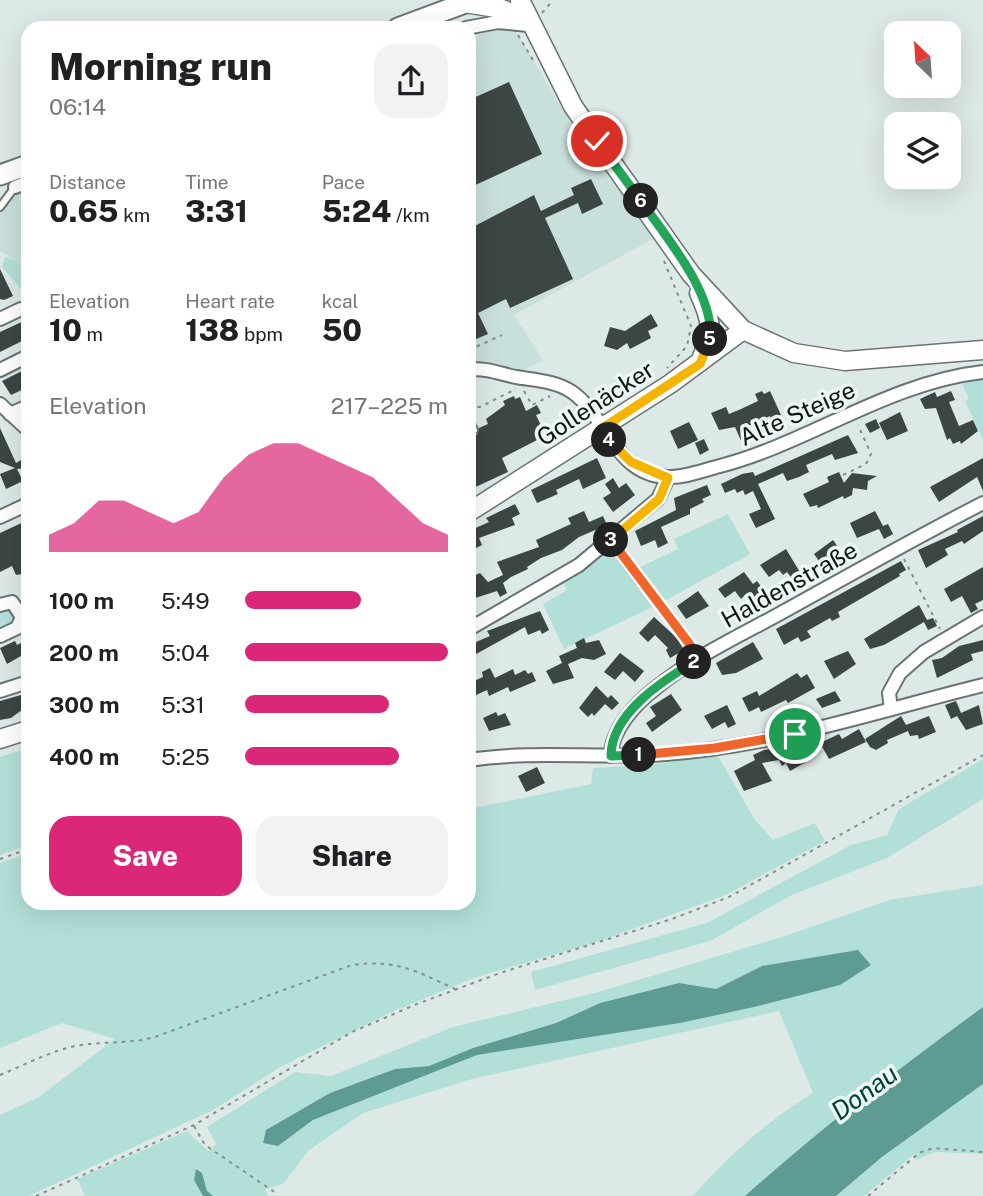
<!DOCTYPE html>
<html lang="en">
<head>
<meta charset="utf-8">
<style>
  :root { --surface:#fff; --page:#f2f2f2; --text:#202124; --muted:#757577; --accent:#db2777 }
  body { margin:0; font-family:"Public Sans",sans-serif; background:var(--page); color:var(--text); height:100vh; display:flex; flex-direction:column; font-size:26px; white-space:nowrap }
  * { box-sizing:border-box; margin:0 }
  p { font-size:23px; color:var(--muted) }
  .icon { flex:none; width:38px; height:38px; fill:none; stroke:currentColor; stroke-width:2; stroke-linecap:round; stroke-linejoin:round }
  .map { position:relative; flex:1; overflow:hidden }
  .side { position:absolute; left:21px; top:21px; width:455px; height:889px; display:flex; flex-direction:column; background:var(--surface); border-radius:21px; box-shadow:0 7px 28px #0002 }
  .side>* { flex:none }
  .needle { width:46px; rotate:335deg }
  .fabs { position:absolute; left:884px; top:21px; display:grid; gap:14px }
  .fabs a { display:grid; place-items:center; width:77px; height:77px; border-radius:14px; background:var(--surface); box-shadow:0 7px 28px #0002; font-size:35px }
  .pin { position:absolute; display:grid; place-items:center; width:60px; height:60px; color:#fff; margin:-30px; border:4px solid #fff; border-radius:50%; box-shadow:0 2px 7px #0007 }
  .km { position:absolute; width:35px; height:35px; margin:-18px; border-radius:50%; background:#222; color:#fff; font-size:19px; line-height:35px; text-align:center }
  .round { display:grid; place-items:center; flex:none; width:74px; height:74px; border-radius:21px; background:var(--page) }
  .headline { display:flex; align-items:center; justify-content:space-between; height:119px; padding:0 28px }
  h1 { font-size:38px; font-weight:800; line-height:52px }
  .figures { display:grid; grid-template-columns:repeat(3,1fr); gap:10px; height:119px; padding:7px 28px }
  .figures div { display:grid; align-content:center }
  .figures b { font-size:30px; font-weight:800 }
  .figures small { font-size:19px; font-weight:400 }
  .figures p { font-size:19px }
  .chart { height:196px; padding:14px 28px }
  .chart p { display:flex; justify-content:space-between }
  .chart svg { width:100%; height:126px; margin-top:7px; fill:var(--accent); opacity:.7 }
  .cta { display:flex; gap:14px; margin-top:auto; padding:14px 28px }
  .cta a { flex:1; height:80px; border-radius:21px; background:var(--accent); color:#fff; font-size:28px; font-weight:800; line-height:80px; text-align:center }
  .cta a+a { background:var(--page); color:var(--text) }
  ul { padding:0 28px; list-style:none; font-size:23px }
  li { display:grid; grid-template-columns:112px 84px 1fr; align-items:center; height:52px }
  li i { height:18px; border-radius:9px; background:var(--accent) }
  .map>svg:first-child { display:block }
  .built { fill:#c9dfdb }
  .green { fill:#b2e0d8; fill-rule:evenodd }
  .water { fill:#5e9c93 }
  .building { fill:#3c4644 }
  .lines { fill:none; stroke-linecap:round; stroke-linejoin:round }
  .lane-casing { stroke:#697472; stroke-width:10 }
  .street-casing { stroke:#697472; stroke-width:16 }
  .secondary-casing { stroke:#697472; stroke-width:21 }
  .primary-casing { stroke:#697472; stroke-width:23 }
  .path { stroke:#858e8c; stroke-width:2; stroke-dasharray:3.5 5; stroke-linecap:butt }
  .lane { stroke:#fff; stroke-width:6 }
  .street { stroke:#fff; stroke-width:12 }
  .secondary { stroke:#fff; stroke-width:18 }
  .primary { stroke:#fff; stroke-width:19 }
  .split-1-casing { stroke:#fff; stroke-width:14 }
  .split-2-casing { stroke:#fff; stroke-width:14 }
  .split-3-casing { stroke:#fff; stroke-width:14 }
  .split-4-casing { stroke:#fff; stroke-width:14 }
  .split-5-casing { stroke:#fff; stroke-width:14 }
  .split-6-casing { stroke:#fff; stroke-width:14 }
  .split-7-casing { stroke:#fff; stroke-width:14 }
  .split-1 { stroke:#f0652b; stroke-width:9 }
  .split-2 { stroke:#22a559; stroke-width:9 }
  .split-3 { stroke:#f0652b; stroke-width:9 }
  .split-4 { stroke:#f5b400; stroke-width:9 }
  .split-5 { stroke:#f5b400; stroke-width:9 }
  .split-6 { stroke:#22a559; stroke-width:9 }
  .split-7 { stroke:#22a559; stroke-width:9 }
  .labels { text-anchor:middle; dominant-baseline:central; stroke-width:7; stroke-linejoin:round; paint-order:stroke }
  .street-label { font-size:24px; fill:#101413; stroke:#eaf7f4 }
  .water-label { font-size:26px; font-style:italic; fill:#023e38; stroke:#eaf7f4 }
</style>
</head>
<body>
<div class="map">
<svg width="983" height="1196" viewBox="0 0 983 1196">
  <rect width="100%" height="100%" fill="#dde9e7"/>
  <g class="built">
    <path d="M511 23 584 145 654 238 514 315 543 360 512 376 469 371V28Z"/>
    <path d="M28 182V267L0 251V207L15 187Z"/>
  </g>
  <g class="green">
    <path d="M5 257C22 261 28 268 28 285L20 288 2 267Z"/>
    <path d="M983 378V440L965 401 969 399 960 380Z"/>
    <path d="M728 514 750 554 659 604 564 649 543 604 567 590 563 581 606 549 628 573 678 549 674 539Z"/>
    <path d="M11 606 17 622 0 627V611Z"/>
    <path d="M28 748V845L0 855V757Z"/>
    <path d="M718 756 755 820 773 840 815 823 825 841 726 895 594 943 474 978 390 1013 282 1066 213 1110 29 1196H0V1115L39 1097 115 1039 62 1023 0 1048V863L28 853V903H469V809L591 784 593 768 648 765Z"/>
    <path d="M983 759V799L887 858 792 895 710 941 535 990 531 972 707 923 851 845 887 835 899 809Z"/>
    <path d="M983 885V1007C901 1067 821 1128 745 1196H693C728 1156 767 1121 813 1093L779 1011 472 1079 363 1113 309 1150 284 1183 265 1190 268 1196H213L207 1191 202 1173 197 1170 194 1180 203 1196H85L77 1179 187 1131 208 1151 216 1144 207 1127 295 1072 331 1076 453 1027 598 992 785 936 889 900ZM762 966 680 1023 477 1055 313 1120 278 1146 330 1093 395 1069 429 1066 473 1048 556 1023 600 1003 679 983 716 989Z"/>
    <path d="M983 1084V1154L935 1152 916 1160 913 1155 864 1196H836L882 1157Z"/>
  </g>
  <g class="water">
    <path d="M858 950 871 965 840 985 754 1007 680 1023 477 1055 313 1120 278 1146 263 1143 266 1130 330 1093 395 1069 429 1066 473 1048 556 1023 600 1003 679 983 716 989 762 966Z"/>
    <path d="M983 1007V1084L882 1157 836 1196H745C821 1128 901 1067 983 1007Z"/>
    <path d="M196 1169 202 1173 207 1191 213 1196H203L194 1180Z"/>
  </g>
  <g class="building">
    <path d="M509 82 542 154 469 188V100Z"/>
    <path d="M591 179 603 204 582 214 578 203 545 218 573 279 510 308 506 299 478 313 488 334 469 342V232L474 229 473 227 534 195 541 211 574 195 571 188Z"/>
    <path d="M0 269 13 296 4 300 0 299Z"/>
    <path d="M651 314 658 326 648 331 651 338 630 349 627 343 617 350 604 346 610 327 625 331Z"/>
    <path d="M26 320 28 338 0 352V332Z"/>
    <path d="M28 368V387L11 395 2 381Z"/>
    <path d="M762 391 764 394 770 391 781 415 771 419 770 416 746 427 751 439 742 443 735 427 719 430 711 413 726 407 729 414 741 409 758 401 755 394Z"/>
    <path d="M951 391 955 400 949 402 959 426 973 420 978 431 961 444 960 441 953 444 950 438 947 440 936 408 925 409 920 399 935 392 937 397Z"/>
    <path d="M514 396 515 399 520 397 526 411 537 405 541 413 536 415 544 432 539 434 541 438 502 458 508 472 469 490V433L477 435 479 428 488 424 486 419 505 405 503 401Z"/>
    <path d="M796 407 800 417 790 421 786 411Z"/>
    <path d="M900 412 908 431 887 440 879 423Z"/>
    <path d="M876 419 880 428 870 433 865 424Z"/>
    <path d="M689 422 698 440 678 449 670 431Z"/>
    <path d="M0 428 16 463 23 459 27 468 17 469 23 481 6 489 0 474 15 468 0 462Z"/>
    <path d="M848 435 858 453 835 460 832 454 806 465 809 472 799 477 787 481 783 473 758 484 775 519 756 528 749 514 761 509 753 491 745 495 743 490 737 493 735 489 725 493 721 484 742 474 753 472 755 476Z"/>
    <path d="M704 439 709 450 700 455 695 443Z"/>
    <path d="M597 458 606 478 583 489 579 479 556 490 558 494 537 503 531 490Z"/>
    <path d="M983 458V491L977 477 939 502 930 487Z"/>
    <path d="M839 472 844 483 852 473 877 476 868 481 867 490 853 488 852 495 844 499 843 496 818 508 817 505 810 507 803 494 829 482 827 477Z"/>
    <path d="M613 478 619 488 626 483 635 495 613 512 603 498 611 493 605 484Z"/>
    <path d="M707 485 711 495 702 499 704 502 690 509V514L661 527 668 543 658 548 655 540 641 546 635 531 676 510 674 498Z"/>
    <path d="M515 504 520 514 512 518 515 525 479 538 482 545 472 550 469 531 489 522 486 518Z"/>
    <path d="M584 511 589 522 603 516 607 525 579 537 562 550 541 558 527 567 528 569 511 577 503 583 507 593 500 597 497 591 469 600V578L480 573 488 582 503 575 497 562 539 547 536 540 571 524 568 518Z"/>
    <path d="M875 511 883 526 888 524 893 534 884 539 879 529 857 538 850 523Z"/>
    <path d="M983 516V531L964 544 962 541 945 549 948 555 926 568 918 550 958 532 957 530Z"/>
    <path d="M28 520V573L16 575 12 566 0 572V533Z"/>
    <path d="M833 540 843 554 798 586 787 572 783 575 779 570 769 577 760 565 786 549 801 574 819 561 814 554Z"/>
    <path d="M901 561 906 570 899 574 900 576 838 612 840 617 832 621 830 618 807 631 811 637 801 642 798 637 784 645 776 629Z"/>
    <path d="M983 567V600L975 604 978 609 971 613 962 596 951 602 944 589Z"/>
    <path d="M744 572 753 584 757 581 771 600 756 611 745 595 741 599 735 591 725 598 718 589Z"/>
    <path d="M698 591 709 606 686 619 677 606Z"/>
    <path d="M919 605 927 620 933 618 937 626 928 630 924 622 884 645 870 649 864 639Z"/>
    <path d="M540 611 549 630 542 634 540 630 528 635 525 627 469 658V645L490 636 487 631Z"/>
    <path d="M654 617 677 638 684 650 670 658 666 650 668 648 655 635 648 642 639 633Z"/>
    <path d="M584 638 586 643 599 640 606 654 594 660 582 658 568 664 574 678 553 684 546 671 562 663 559 656 577 648 575 643Z"/>
    <path d="M28 640V652L7 664 0 648 15 641 17 645Z"/>
    <path d="M983 640V651L971 654 973 660 937 678 932 660 942 658 959 646Z"/>
    <path d="M753 642 763 659 736 673 722 675 716 663Z"/>
    <path d="M848 651 856 664 834 679 824 661Z"/>
    <path d="M620 653 644 671 635 682 623 671 615 680 604 672Z"/>
    <path d="M490 668 495 678 513 669 515 675 525 670 528 674 532 672 536 681 510 692 508 687 489 696 487 690 474 696 469 683 483 677 482 672Z"/>
    <path d="M797 673 801 678 807 674 815 688 788 703 786 700 761 712 759 707 749 712 742 698 757 691 759 696Z"/>
    <path d="M596 686 608 698 611 695 619 703 612 710 605 704 594 716 592 713 588 717 579 708Z"/>
    <path d="M835 691 841 701 822 708 816 699Z"/>
    <path d="M671 694 682 710 652 732 646 723 656 716 650 707Z"/>
    <path d="M21 695 26 707 11 718 0 720V701Z"/>
    <path d="M956 701 961 713 979 705 983 724 966 730 957 716 951 719 945 705Z"/>
    <path d="M727 705 736 724 728 728 725 722 712 729 704 716Z"/>
    <path d="M496 712 498 716 505 713 511 725 489 731 483 718Z"/>
    <path d="M901 716 906 725 929 716 936 732 919 739 918 735 910 736 908 731 887 740 888 743 876 750 870 747 865 739Z"/>
    <path d="M859 729 866 742 829 759 820 743 839 734 842 739Z"/>
    <path d="M801 744 806 762 790 771 786 763 782 766 779 760 762 763 772 781 744 791 734 771 755 760 753 755 764 750 777 748 778 757Z"/>
    <path d="M537 767 545 783 526 792 518 776Z"/>
  </g>
  <g class="lines">
    <g class="lane-casing">
      <g id="lane">
        <path d="M0 207 15 187"/>
        <path d="M469 420 474 430"/>
        <path d="M609 541 643 586"/>
      </g>
    </g>
    <g class="street-casing">
      <g id="street">
        <path d="M466 28 498 22 528 25"/>
        <path d="M15 187 28 182"/>
        <path d="M0 319 21 309"/>
        <path d="M0 370 28 356"/>
        <path d="M469 370C484 367 501 374 516 377 534 380 556 381 572 392 607 416 615 476 668 477 684 478 704 470 720 466 811 442 887 383 983 372"/>
        <path d="M0 404 28 430"/>
        <path d="M10 414 28 406"/>
        <path d="M0 517 28 504"/>
        <path d="M0 605 12 602 22 617 17 628 0 636"/>
        <path d="M469 629 579 565 658 499 668 478"/>
        <path d="M0 691 28 682"/>
        <path d="M891 709 889 693 900 673 924 652 983 617"/>
        <path d="M611 756C611 729 637 702 657 687 694 657 739 636 781 613 848 576 915 538 983 503"/>
        <path d="M469 760C535 750 600 759 666 754 774 746 878 711 983 685"/>
      </g>
    </g>
    <g class="secondary-casing">
      <g id="secondary">
        <path d="M520 0 573 106 597 141 691 274 743 330 794 353 845 361 983 350"/>
        <path d="M465 3 502 9 529 20"/>
        <path d="M699 293C713 323 713 332 700 362"/>
        <path d="M469 512 670 384 743 330"/>
        <path d="M0 739 28 730"/>
      </g>
    </g>
    <g class="primary-casing">
      <g id="primary">
        <path d="M398 28 473 0"/>
        <path d="M0 175 28 165"/>
      </g>
    </g>
    <g class="path">
      <path d="M542 13 553 0"/>
      <path d="M518 35 533 60"/>
      <path d="M664 261 691 326 687 346 667 368"/>
      <path d="M469 350 502 335"/>
      <path d="M524 391 532 405 550 396"/>
      <path d="M469 407H480L516 389"/>
      <path d="M843 475 866 464 871 454 858 425"/>
      <path d="M904 559 940 629"/>
      <path d="M649 593 693 649"/>
      <path d="M0 859 28 849"/>
      <path d="M0 1075C25 1065 50 1051 76 1046 102 1041 126 1044 152 1038L352 965C396 959 416 971 455 989"/>
      <path d="M194 1126 205 1145 276 1193 275 1196"/>
      <path d="M36 1196 194 1125 352 1032 417 1004 500 973 672 919 729 897 983 755"/>
      <path d="M868 1196 919 1153 933 1148 983 1152"/>
    </g>
    <use href="#lane" class="lane"/>
    <use href="#street" class="street"/>
    <use href="#secondary" class="secondary"/>
    <use href="#primary" class="primary"/>
  </g>
  <g class="lines">
    <g class="split-1-casing">
      <path id="split-1" d="M639 755 715 748 795 734"/>
    </g>
    <g class="split-2-casing">
      <path id="split-2" d="M639 755 611 756C611 714 662 681 694 662"/>
    </g>
    <g class="split-3-casing">
      <path id="split-3" d="M611 540 700 658 694 662"/>
    </g>
    <g class="split-4-casing">
      <path id="split-4" d="M609 440 631 462 668 478 659 499 611 540"/>
    </g>
    <g class="split-5-casing">
      <path id="split-5" d="M609 440 601 429 700 364 710 339"/>
    </g>
    <g class="split-6-casing">
      <path id="split-6" d="M641 201C666 237 715 294 710 339"/>
    </g>
    <g class="split-7-casing">
      <path id="split-7" d="M597 141 641 201"/>
    </g>
    <use href="#split-1" class="split-1"/>
    <use href="#split-2" class="split-2"/>
    <use href="#split-3" class="split-3"/>
    <use href="#split-4" class="split-4"/>
    <use href="#split-5" class="split-5"/>
    <use href="#split-6" class="split-6"/>
    <use href="#split-7" class="split-7"/>
  </g>
  <g class="labels">
    <g class="street-label">
      <text transform="translate(595 403) rotate(-33)">Gollenäcker</text>
      <text transform="translate(797 413) rotate(-24)">Alte Steige</text>
      <text transform="translate(789 584) rotate(-29)">Haldenstraße</text>
    </g>
    <g class="water-label">
      <text transform="translate(864 1092) rotate(-36)">Donau</text>
    </g>
  </g>
</svg>
<div class="fabs">
<a><svg class="needle" viewBox="-14 -14 28 28"><path d="M0-13l5 13h-10z" fill="#e53935"/><path d="M0 13l5-13h-10z" fill="#757577"/></svg></a>
<a><svg class="icon" aria-label="layers" viewBox="0 0 24 24"><path d="M12 4l9 5-9 5-9-5zM3 14l9 5 9-5"/></svg></a>
</div>
<div class="pin" style="left:795px;top:734px;background:#1e9e55"><svg class="icon" aria-label="arrive" viewBox="0 0 24 24"><path d="M6 21V4h12l-3 4 3 4H6"/></svg></div>
<div class="pin" style="left:597px;top:141px;background:#d93025"><svg class="icon" aria-label="check" viewBox="0 0 24 24"><path d="M5 12l5 5 9-10"/></svg></div>
<b class="km" style="left:639px;top:755px">1</b>
<b class="km" style="left:694px;top:662px">2</b>
<b class="km" style="left:611px;top:540px">3</b>
<b class="km" style="left:609px;top:440px">4</b>
<b class="km" style="left:710px;top:339px">5</b>
<b class="km" style="left:641px;top:201px">6</b>
<section class="side">
<div class="headline"><div><h1>Morning run</h1><p>06:14</p></div><a class="round"><svg class="icon" aria-label="share" viewBox="0 0 24 24"><path d="M12 15V3M7 8l5-5 5 5M5 13v7h14v-7"/></svg></a></div>
<div class="figures">
<div><p>Distance</p><b>0.65<small> km</small></b></div>
<div><p>Time</p><b>3:31</b></div>
<div><p>Pace</p><b>5:24<small> /km</small></b></div>
</div>
<div class="figures">
<div><p>Elevation</p><b>10<small> m</small></b></div>
<div><p>Heart rate</p><b>138<small> bpm</small></b></div>
<div><p>kcal</p><b>50</b></div>
</div>
<div class="chart"><p><span>Elevation</span>217–225 m</p>
<svg viewBox="0 0 160 44" preserveAspectRatio="none"><path d="M0 44V38L10 34L20 26L30 26L40 30L50 34L60 30L70 18L80 10L90 6L100 6L110 10L120 14L130 18L140 26L150 34L160 38V44z"/></svg>
</div>
<ul>
<li><b>100 m</b>5:49<i style="width:57%"></i></li>
<li><b>200 m</b>5:04<i style="width:100%"></i></li>
<li><b>300 m</b>5:31<i style="width:71%"></i></li>
<li><b>400 m</b>5:25<i style="width:76%"></i></li>
</ul>
<div class="cta"><a>Save</a><a>Share</a></div>
</section>
</div>
</body>
</html>
